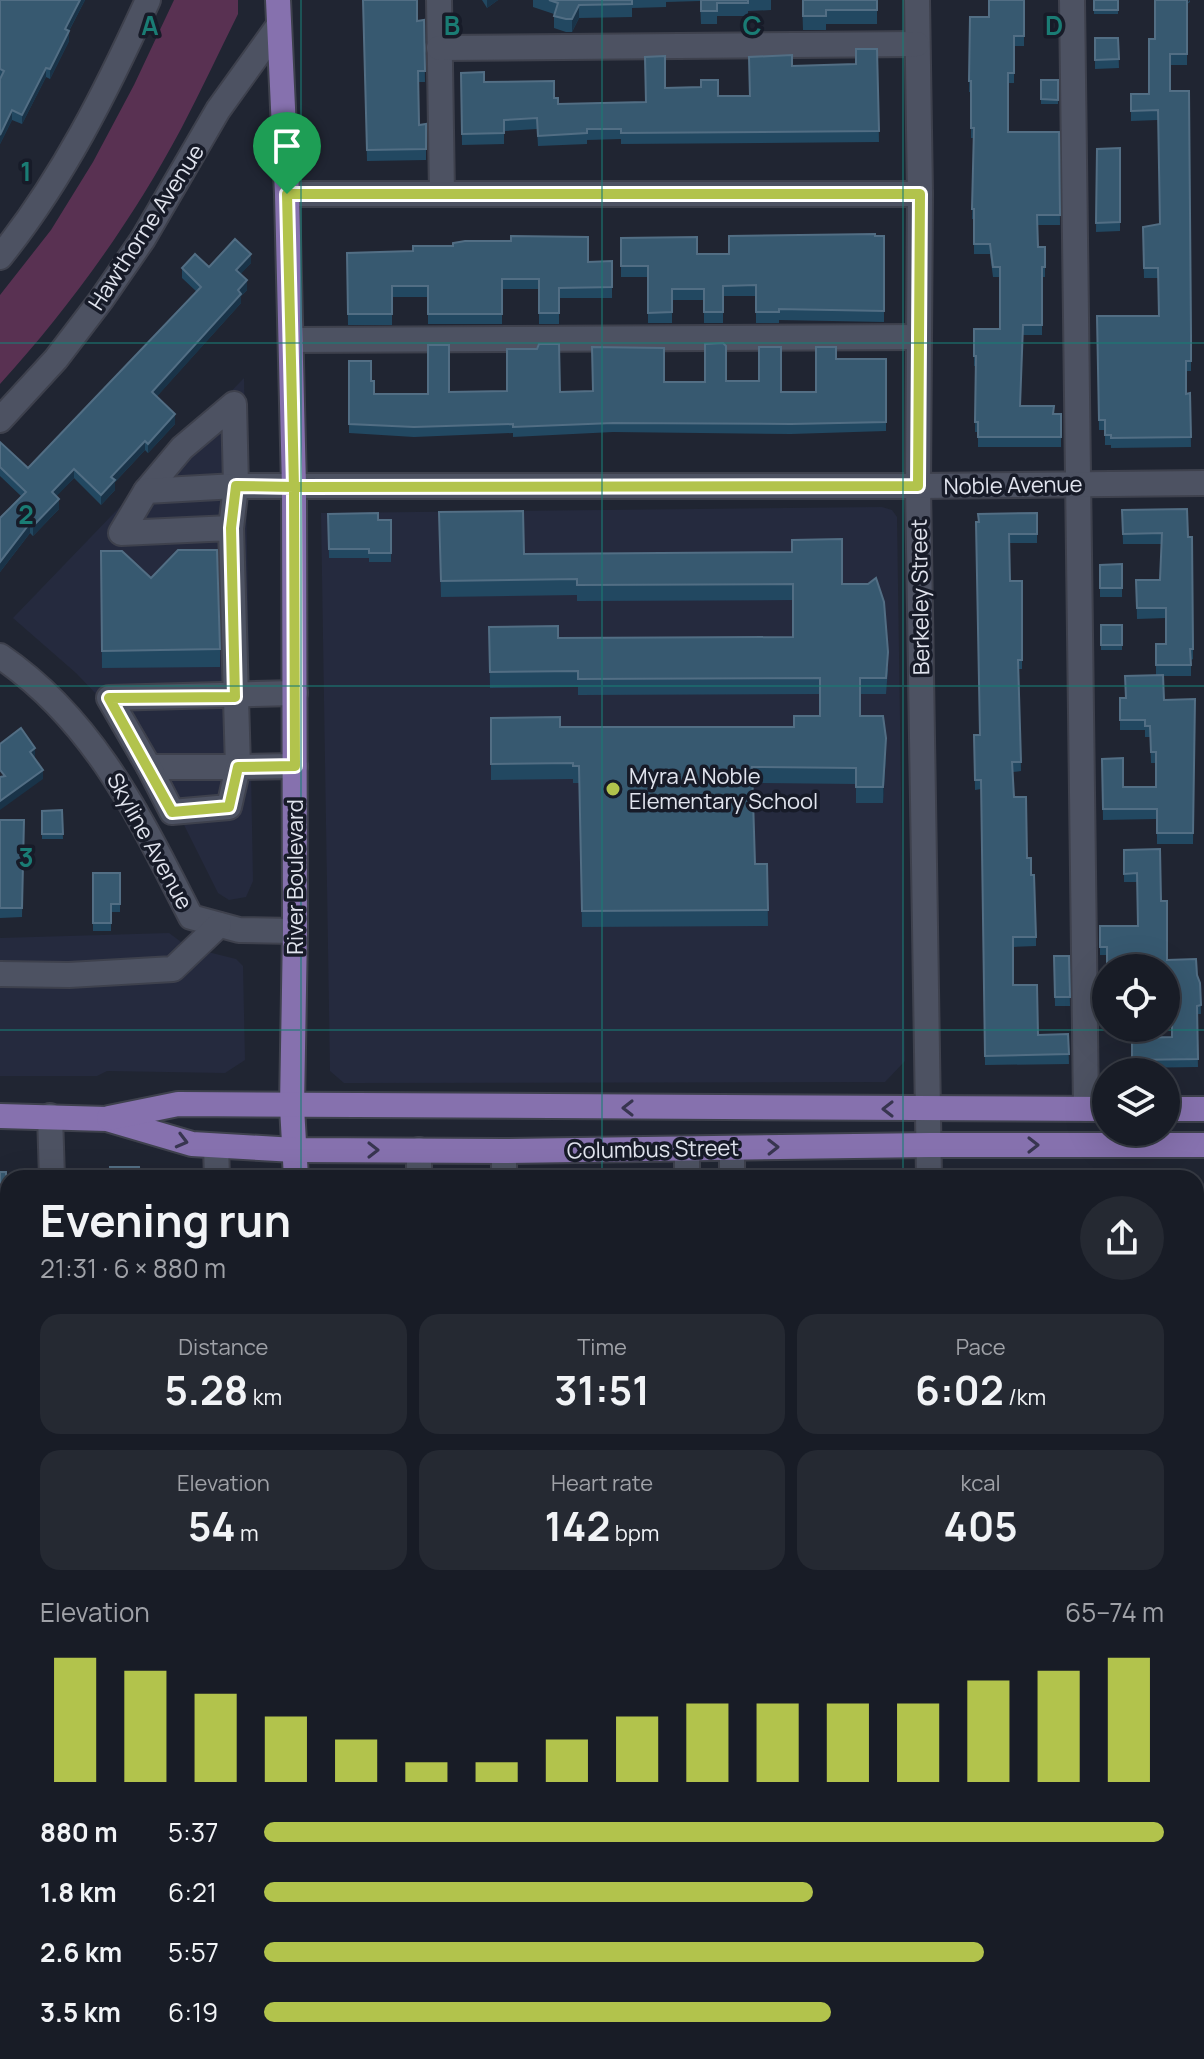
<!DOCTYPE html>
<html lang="en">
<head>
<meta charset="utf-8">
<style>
  :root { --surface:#181c26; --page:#252932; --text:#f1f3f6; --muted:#9fa1a7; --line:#363a43; --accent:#b2c34c }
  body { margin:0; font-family:Manrope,sans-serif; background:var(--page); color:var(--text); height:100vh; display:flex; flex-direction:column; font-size:30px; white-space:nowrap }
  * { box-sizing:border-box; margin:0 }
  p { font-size:26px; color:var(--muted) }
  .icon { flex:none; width:44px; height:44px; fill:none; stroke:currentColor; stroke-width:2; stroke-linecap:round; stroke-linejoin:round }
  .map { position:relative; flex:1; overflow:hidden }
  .side { position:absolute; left:0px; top:1170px; width:1204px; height:890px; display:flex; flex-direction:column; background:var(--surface); border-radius:24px 24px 0 0; box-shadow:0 8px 32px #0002,0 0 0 2px var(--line) }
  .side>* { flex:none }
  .buttons { position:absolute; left:1092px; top:954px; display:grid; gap:16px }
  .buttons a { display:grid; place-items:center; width:88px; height:88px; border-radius:50%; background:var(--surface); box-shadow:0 8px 32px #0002,0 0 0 2px var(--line); font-size:40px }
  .pin { position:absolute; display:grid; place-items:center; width:68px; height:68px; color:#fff; margin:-82px -34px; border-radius:50% 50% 50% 0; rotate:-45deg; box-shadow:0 0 8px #0007 }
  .pin .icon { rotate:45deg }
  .round { display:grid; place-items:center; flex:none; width:84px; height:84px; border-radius:42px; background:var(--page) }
  .head { display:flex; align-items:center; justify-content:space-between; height:136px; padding:0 40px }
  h1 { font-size:44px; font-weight:700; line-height:60px }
  .figures { display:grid; grid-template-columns:repeat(3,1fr); gap:12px; height:136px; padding:8px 40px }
  .figures div { display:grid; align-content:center; border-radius:20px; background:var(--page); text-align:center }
  .figures b { font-size:40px; font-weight:700 }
  .figures small { font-size:22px; font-weight:400 }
  .figures p { font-size:22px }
  .chart { height:224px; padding:16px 40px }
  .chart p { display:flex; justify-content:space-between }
  .chart svg { width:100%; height:144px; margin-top:8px; stroke:var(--accent); stroke-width:6 }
  ul { padding:0 40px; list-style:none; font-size:26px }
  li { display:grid; grid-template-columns:128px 96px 1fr; align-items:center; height:60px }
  li i { height:20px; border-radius:10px; background:var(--accent) }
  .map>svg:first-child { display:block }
  .built { fill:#252a3e }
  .green { fill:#593152 }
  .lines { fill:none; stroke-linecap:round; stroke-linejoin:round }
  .minor-casing { stroke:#3e414d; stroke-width:28 }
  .major-casing { stroke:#3e414d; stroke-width:28 }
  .minor { stroke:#4d5262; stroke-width:24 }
  .major { stroke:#8671ae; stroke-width:24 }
  .wall { fill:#224861 }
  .shaded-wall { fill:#193348 }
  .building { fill:#375970; stroke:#526e84; stroke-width:2 }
  .oneway { stroke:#383550 }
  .route-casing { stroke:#fff; stroke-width:16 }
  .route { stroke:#b2c34c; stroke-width:10 }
  .grid { fill:none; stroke:#1a7c74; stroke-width:2; stroke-opacity:0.55 }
  .poi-dot { fill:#b2c34c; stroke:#171b28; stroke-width:3 }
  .labels { text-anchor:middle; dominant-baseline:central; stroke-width:7; stroke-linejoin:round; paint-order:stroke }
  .street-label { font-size:22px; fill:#e1e4ee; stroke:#171b28 }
  .poi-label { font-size:22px; fill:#e1e4ee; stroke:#171b28; text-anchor:start }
  .grid-label { font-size:26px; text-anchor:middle; font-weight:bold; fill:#1a7c74; stroke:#171b28; stroke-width:7; stroke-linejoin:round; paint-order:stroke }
</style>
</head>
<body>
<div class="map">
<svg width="1204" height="2059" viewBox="0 0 1204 2059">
  <rect width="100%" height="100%" fill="#202532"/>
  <g class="built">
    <path d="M244 378 253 881 246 897 229 900 218 893 167 791 100 698 76 673 13 618Z"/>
    <path d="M882 507 892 510 897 517 905 1061 885 1082 344 1083 330 1071 321 513Z"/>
    <path d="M169 933 188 947 236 959 243 966 245 1060 225 1073 107 1071 97 1076H0V938Z"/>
    <rect x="145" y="1172" width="103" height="6"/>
    <rect x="1196" y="1346" width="8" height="243"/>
  </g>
  <path class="green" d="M174 0H238V14C219 52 201 91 181 129 132 221 70 307 0 384V295L51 230 93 162 134 85Z"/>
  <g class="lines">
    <g class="minor-casing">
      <g id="minor">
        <path d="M439 0 442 194"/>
        <path d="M917 0 920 194 918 486 929 1178"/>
        <path d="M1072 0 1086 1109"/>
        <path d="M439 48 917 44"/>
        <path d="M287 194H920"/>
        <path d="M0 257C62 180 107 90 148 0"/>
        <path d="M291 340 919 337"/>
        <path d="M0 420 56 359 101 300 143 239 218 110 279 25"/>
        <path d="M146 491 182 448 234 404 236 486 231 528"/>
        <path d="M0 656C95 721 140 818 191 917L239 930 295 931"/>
        <path d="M295 693 109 698 149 767H238L231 528 121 533 146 491 236 486H918L1204 483"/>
        <path d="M149 767 172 812 229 807 238 767 295 766"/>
        <path d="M0 974 69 975 173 969 219 925"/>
        <path d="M50 1116 52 1178"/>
        <path d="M216 1146 217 1178"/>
        <path d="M732 1148V1178"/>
        <path d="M687 1149V1178"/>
        <path d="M419 1150V1178"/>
        <path d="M504 1151V1178"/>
        <path d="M0 1293H8"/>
        <path d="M0 1479H8"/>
        <path d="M1196 1600H1204"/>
        <path d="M0 1662H8"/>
        <path d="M1196 1766H1204"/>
        <path d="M0 1847H8"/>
        <path d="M1196 1922H1204"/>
        <path d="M0 2028H8"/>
        <path d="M61 2052V2059"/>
        <path d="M474 2052V2059"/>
        <path d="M926 2052V2059"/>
      </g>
    </g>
    <g class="major-casing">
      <g id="major">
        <path d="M278 0 287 194 294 487 295 931 292 1107 296 1178"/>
        <path d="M1166 1109H1204"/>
        <path d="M0 1116 107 1119 192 1144 295 1150 504 1151 929 1145H1204"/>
        <path d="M109 1118 178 1104 1106 1109"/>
        <path d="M298 2052V2059"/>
      </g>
    </g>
    <use href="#minor" class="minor"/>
    <use href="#major" class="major"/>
  </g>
  <g class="wall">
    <path d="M0 0H85L69 31V41L50 79 46 77 22 124 12 120 0 144Z"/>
    <path d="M363 0 417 21 424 20 425 82H418L419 125 426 124V160L367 161Z"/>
    <path d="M482 0H498L487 8Z"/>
    <path d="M533 0H771V10L748 11V16H717V24H701L700 1 666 2V7L632 8V17L579 18 572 32H566L554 28V14L533 7Z"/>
    <path d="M802 0H877V24H826V30H803Z"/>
    <path d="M1024 0V46H1014V83H1008V132H1059L1060 225H1037L1038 247H1045V277H1042V335H1023L1020 406 1053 414H1061V447H978V432H975L976 366H974V329H1000V277H993L990 254H974V219H972L974 138H971V92H969L970 17H989Z"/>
    <rect x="1094" y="0" width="24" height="14"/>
    <path d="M1190 0V2L1187 4V65H1170V91L1191 345V371H1186V394L1190 393 1191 447 1111 448V445H1105V430H1099L1097 316H1159L1158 278H1144L1143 238 1160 224 1158 120 1131 121V94H1149L1155 39Z"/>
    <path d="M1095 38H1118L1119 68 1095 69Z"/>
    <path d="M877 49 879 142 621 144V139L587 140V144L538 146 537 129 504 131V144L462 145 461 73 484 82 554 98 558 104 646 102 665 88 718 96H750L792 66 856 64Z"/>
    <rect x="1041" y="80" width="17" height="24"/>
    <path d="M1120 148V231L1096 232 1097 149Z"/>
    <path d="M875 236H884V322L779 320V323H756V296H723V323H704V300H672V323H648V277H621V238L697 254H729Z"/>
    <path d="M453 246 588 262 612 261V298H559V324H539V289H502V324H428V297H392V325H348L347 253 413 251Z"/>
    <path d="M251 263 240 274 247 290 241 296V303L157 396 175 424 148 453 145 450 115 482V490L101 505 74 478 56 496 59 509 33 536 30 533 0 572V518L21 496 0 476V442L28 468 197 292 182 278V268Z"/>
    <path d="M836 359H886V431L791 434 613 432 513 437V433L414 437 349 433V361L371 381 374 394H428L449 392 593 391 664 382 726 381 781 392H816Z"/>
    <path d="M1122 510 1188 537H1192L1193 659 1191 660V676H1164V700L1195 699 1193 844H1157V819L1103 820 1102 759 1123 787H1156V763H1151L1150 737H1145V730H1120V698H1125L1156 675V644H1166V618L1137 619 1136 580H1160L1162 544H1123Z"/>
    <path d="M439 512 524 554 842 584 888 669 886 694H860V716L886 754 883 803H856V784L752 783 755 864H767L768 926 582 927 579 783H573V779L491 780V718L560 727H794L820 716V694L578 695V687L490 688 489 627 558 638 793 637V600L577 601V595L441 597Z"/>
    <path d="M1037 513V543H1009L1010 581 1022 610V669H1019L1021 771 1013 772 1014 797 1031 875 1036 937V946L1013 947V985L1038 1035 1068 1034 1069 1064 985 1065 981 789 975 790 974 735H980L976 522Z"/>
    <path d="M328 514 378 520H391V562H369V558H329Z"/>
    <path d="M101 551 220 649V667L102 668Z"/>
    <path d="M1122 564V597H1100V565Z"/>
    <rect x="1101" y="625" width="21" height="25"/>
    <path d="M62 810 63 839H42V811Z"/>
    <path d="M0 820H24L22 917 0 918Z"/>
    <path d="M1124 850 1161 901 1167 960 1197 975 1200 983 1201 1014H1197L1198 1067 1132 1068V1038L1172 1037V989H1166V968L1107 955H1100V926H1138L1137 882H1124Z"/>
    <path d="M93 873H120V912H111V931H93Z"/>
    <path d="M1054 956H1069L1070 1006H1055Z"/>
    <path d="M0 1172H6L7 1246H0Z"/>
    <rect x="0" y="1326" width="8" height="84"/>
    <rect x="1196" y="1346" width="8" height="177"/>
    <path d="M0 1539H7V1577L0 1578Z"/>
    <path d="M1196 1612H1204V1669H1198V1729H1196Z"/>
    <path d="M0 1697H3L6 1784H0Z"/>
    <path d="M1196 1851H1204V1907L1196 1908Z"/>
    <path d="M0 1893H7L8 1930H2V1962L7 1961 8 1999H0V2013Z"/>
    <rect x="1196" y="1987" width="8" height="31"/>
  </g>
  <g class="shaded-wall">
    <path d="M80 0H85L65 38V29Z"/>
    <path d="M487 0H498L487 8Z"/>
    <path d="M579 5V18L572 32V19Z"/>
    <path d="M69 31V41L50 79V69Z"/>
    <path d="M46 68V77L22 124V115Z"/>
    <path d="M12 110V120L0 144V135Z"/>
    <path d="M251 254V263L236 279V270Z"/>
    <path d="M247 280V290L241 296V303L152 402V392Z"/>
    <path d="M175 414V424L148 453V444Z"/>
    <path d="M145 441V450L115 482V490L101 505V495L111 477Z"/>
    <path d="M74 469V478L52 501V492Z"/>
    <path d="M59 499V509L33 536V526Z"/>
    <path d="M30 523V533L0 572V562Z"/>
    <path d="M886 738V754L883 803V787Z"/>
    <path d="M35 748V757L30 761V752Z"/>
    <path d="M43 770V779L0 810V801Z"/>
  </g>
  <g class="building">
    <path d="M0 0H80L65 29 69 31 50 69 46 68 22 115 12 110 0 135V79L4 71 0 69Z"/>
    <path d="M363 0H417V21L424 20 425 71H418L419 125 426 124V149L367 150Z"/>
    <path d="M549 0H632V4L579 5 572 19H566L554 16 558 3Z"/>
    <path d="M701 0H748V3H717V11H701Z"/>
    <path d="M803 0H877V10H826V16H803Z"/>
    <path d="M989 0H1024V36H1014V73H1008V132H1059L1060 215H1037L1038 247H1045V267H1042V325H1023L1020 406H1054L1053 414H1061V437H978V422H975L976 356H974V329H1000V267H993L990 244H974V209H972L974 128H971V81H969L970 17H989Z"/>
    <rect x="1094" y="0" width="24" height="10"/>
    <path d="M1155 0H1187V54H1170V91H1189L1191 335V361H1186V394L1190 393 1191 437 1111 438V435H1105V420H1099L1097 316H1159L1158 268H1144L1143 227 1160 224 1158 110 1131 111V94H1149V39H1155Z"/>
    <path d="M1095 38H1118L1119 59 1095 60Z"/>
    <path d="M856 49H877L879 131 621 133V129H587V133L538 136 537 118 504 120V133L462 134 461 73 484 72V82L554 81V98H558V104L646 102 645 57 665 56V88L701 87V80H718V96H750L749 57 792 55V66L856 64Z"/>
    <path d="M1041 80H1058V100L1041 99Z"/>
    <path d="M1120 148V222L1096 223 1097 149Z"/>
    <path d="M875 234V236H884V311L779 309V312H756V285L723 286V312H704V289H672V312L648 313V266H621V238L697 237V254H729V236Z"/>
    <path d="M511 236 588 237V262L612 261V287L559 288V313H539V279H502V314H428V286H392V314H348L347 253 413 251V246H453V243L465 241H511Z"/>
    <path d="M235 239 251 254 236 270 247 280 238 290 241 294 152 392 175 414 148 444 145 441 111 477 115 480 101 495 74 469 52 492 59 499 33 526 30 523 0 562V518L26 492 0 467V442L28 468 201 287 182 268 195 254 209 267Z"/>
    <path d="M723 343 726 346V381H759V347H781V392H816V347H836V359H886V422L791 424 613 423 513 427V424L414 427 349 424V361H371V381H374V394H428V345H449V392L507 391V349H537L539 344H559L560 392 593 391 592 347 664 348V382H705V344Z"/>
    <path d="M1187 509 1188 537H1192L1193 649H1190L1191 665H1156V644H1166V608H1137L1136 580H1160L1162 533 1123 534 1122 510Z"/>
    <path d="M523 511 524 554 792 552V540L842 539V584H868L876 578 884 602 888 652 886 678H860V716H883L886 738 883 787H856V768L752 767 755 864H767L768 910 582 911 579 766H573V763L491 764V718L560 717V727H794V716H820V678L578 679V671L490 672 489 627 558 626V638L793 637V584L577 585V579L441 581 439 512Z"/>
    <path d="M378 513V520H391V553H369V549H329L328 514Z"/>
    <path d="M1037 513V534H1009L1010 581H1022V660H1018L1021 762H1012L1014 797H1026L1027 858H1031V875H1034L1036 937H1013V985H1037L1038 1035 1068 1034 1069 1054 985 1056 981 780H975L974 735H980L976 522H979L978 514Z"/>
    <path d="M178 550H217L220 649 102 651 101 551H122L151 578Z"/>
    <path d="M1122 564V588H1100V565Z"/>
    <rect x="1101" y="625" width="21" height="20"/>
    <path d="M1163 675 1164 700 1195 699 1193 833H1157V809H1103L1102 759 1123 758V787H1156V752H1151L1150 726H1145V720H1120V698H1126L1125 676Z"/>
    <path d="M21 728 35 748 30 752 43 770 0 801V777L5 776 0 770V744Z"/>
    <path d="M62 810 63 834H42V811Z"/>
    <path d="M0 820H24L22 908H0Z"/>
    <path d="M1160 849 1161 901H1167V960L1196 959 1197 975 1200 983 1201 1005 1197 1006 1198 1059 1132 1060V1038L1172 1037V981H1166V968H1107V947H1100V926H1138L1137 873 1124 874V850Z"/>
    <path d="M93 873H120V904H111V923H93Z"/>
    <path d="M1054 956H1069L1070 997H1055Z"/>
    <path d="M110 1167H139L140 1178H110Z"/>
    <rect x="337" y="1169" width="59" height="9"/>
    <path d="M0 1172H6L7 1236 0 1237Z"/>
    <rect x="0" y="1326" width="8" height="72"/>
    <rect x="1196" y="1346" width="8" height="159"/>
    <path d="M0 1539H7V1568L0 1569Z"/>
    <path d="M1196 1612H1204V1653H1197L1198 1713H1196Z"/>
    <path d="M0 1697H3L6 1775H0Z"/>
    <path d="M1196 1851H1204V1895L1196 1896Z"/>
    <path d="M0 1893H7L8 1922H2V1962L7 1961 8 1990H0V2005Z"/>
    <rect x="1196" y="1987" width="8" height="22"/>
    <rect x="111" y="2052" width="34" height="7"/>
    <rect x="217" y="2052" width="32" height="7"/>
  </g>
  <defs><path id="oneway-chevron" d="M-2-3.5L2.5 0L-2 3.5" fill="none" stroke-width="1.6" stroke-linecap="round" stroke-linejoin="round" transform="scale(2)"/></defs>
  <g class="oneway">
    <use href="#oneway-chevron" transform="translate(628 1108) rotate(-180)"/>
    <use href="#oneway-chevron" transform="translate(888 1109) rotate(-180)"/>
    <use href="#oneway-chevron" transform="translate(182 1141) rotate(15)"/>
    <use href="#oneway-chevron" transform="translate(1033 1145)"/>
    <use href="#oneway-chevron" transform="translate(773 1147) rotate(-1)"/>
    <use href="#oneway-chevron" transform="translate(373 1150)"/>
  </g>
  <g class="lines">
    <g class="route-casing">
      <path id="route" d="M287 194 294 487 295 766 238 767 229 807 172 812 109 698 235 697 231 528 236 486 294 487 918 486 920 194H287"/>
    </g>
    <use href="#route" class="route"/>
  </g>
  <path class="grid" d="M301 0V1178M602 0V1178M903 0V1178M0 343H1204M0 686H1204M0 1030H1204M0 1373H8M1196 1373H1204M0 1716H8M1196 1716H1204M301 2052V2059M602 2052V2059M903 2052V2059"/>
  <circle class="poi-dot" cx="613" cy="789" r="8"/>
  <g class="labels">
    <g class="street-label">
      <text transform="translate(146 227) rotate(-57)">Hawthorne Avenue</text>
      <text transform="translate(1013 485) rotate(-1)">Noble Avenue</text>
      <text transform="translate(920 597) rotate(-91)">Berkeley Street</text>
      <text transform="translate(150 841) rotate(61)">Skyline Avenue</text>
      <text transform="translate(295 877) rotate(-90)">River Boulevard</text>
      <text transform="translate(653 1149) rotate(-1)">Columbus Street</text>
    </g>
    <g class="poi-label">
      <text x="629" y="776">Myra A Noble<tspan x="629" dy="25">Elementary School</tspan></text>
    </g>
  </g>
  <g class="grid-label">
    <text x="150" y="35">A</text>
    <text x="452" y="35">B</text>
    <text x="752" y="35">C</text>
    <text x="1054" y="35">D</text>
    <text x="26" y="181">1</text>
    <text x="26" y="524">2</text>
    <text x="26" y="867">3</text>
  </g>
</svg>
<div class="buttons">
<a><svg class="icon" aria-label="locate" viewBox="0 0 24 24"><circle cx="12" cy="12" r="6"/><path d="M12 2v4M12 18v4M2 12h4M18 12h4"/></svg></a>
<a><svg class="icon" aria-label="layers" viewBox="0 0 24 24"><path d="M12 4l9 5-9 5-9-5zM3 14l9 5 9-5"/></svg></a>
</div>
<div class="pin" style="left:287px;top:194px;background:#1e9e55"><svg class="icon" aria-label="arrive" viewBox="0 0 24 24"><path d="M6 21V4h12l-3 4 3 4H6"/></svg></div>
<section class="side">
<div class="head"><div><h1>Evening run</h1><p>21:31 · 6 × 880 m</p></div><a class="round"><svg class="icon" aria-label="share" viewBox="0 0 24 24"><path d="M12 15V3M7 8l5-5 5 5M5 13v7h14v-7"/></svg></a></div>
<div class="figures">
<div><p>Distance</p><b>5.28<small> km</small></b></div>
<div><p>Time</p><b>31:51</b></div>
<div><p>Pace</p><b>6:02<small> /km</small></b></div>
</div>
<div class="figures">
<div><p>Elevation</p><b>54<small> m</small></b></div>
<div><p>Heart rate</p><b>142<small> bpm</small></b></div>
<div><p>kcal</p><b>405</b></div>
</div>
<div class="chart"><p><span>Elevation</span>65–74 m</p>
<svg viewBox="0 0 160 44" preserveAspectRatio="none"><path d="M5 44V6M15 44V10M25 44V17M35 44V24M45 44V31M55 44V38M65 44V38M75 44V31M85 44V24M95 44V20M105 44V20M115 44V20M125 44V20M135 44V13M145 44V10M155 44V6"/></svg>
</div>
<ul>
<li><b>880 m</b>5:37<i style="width:100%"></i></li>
<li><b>1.8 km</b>6:21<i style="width:61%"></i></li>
<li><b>2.6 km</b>5:57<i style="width:80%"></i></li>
<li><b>3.5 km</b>6:19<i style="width:63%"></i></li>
</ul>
</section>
</div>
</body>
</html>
